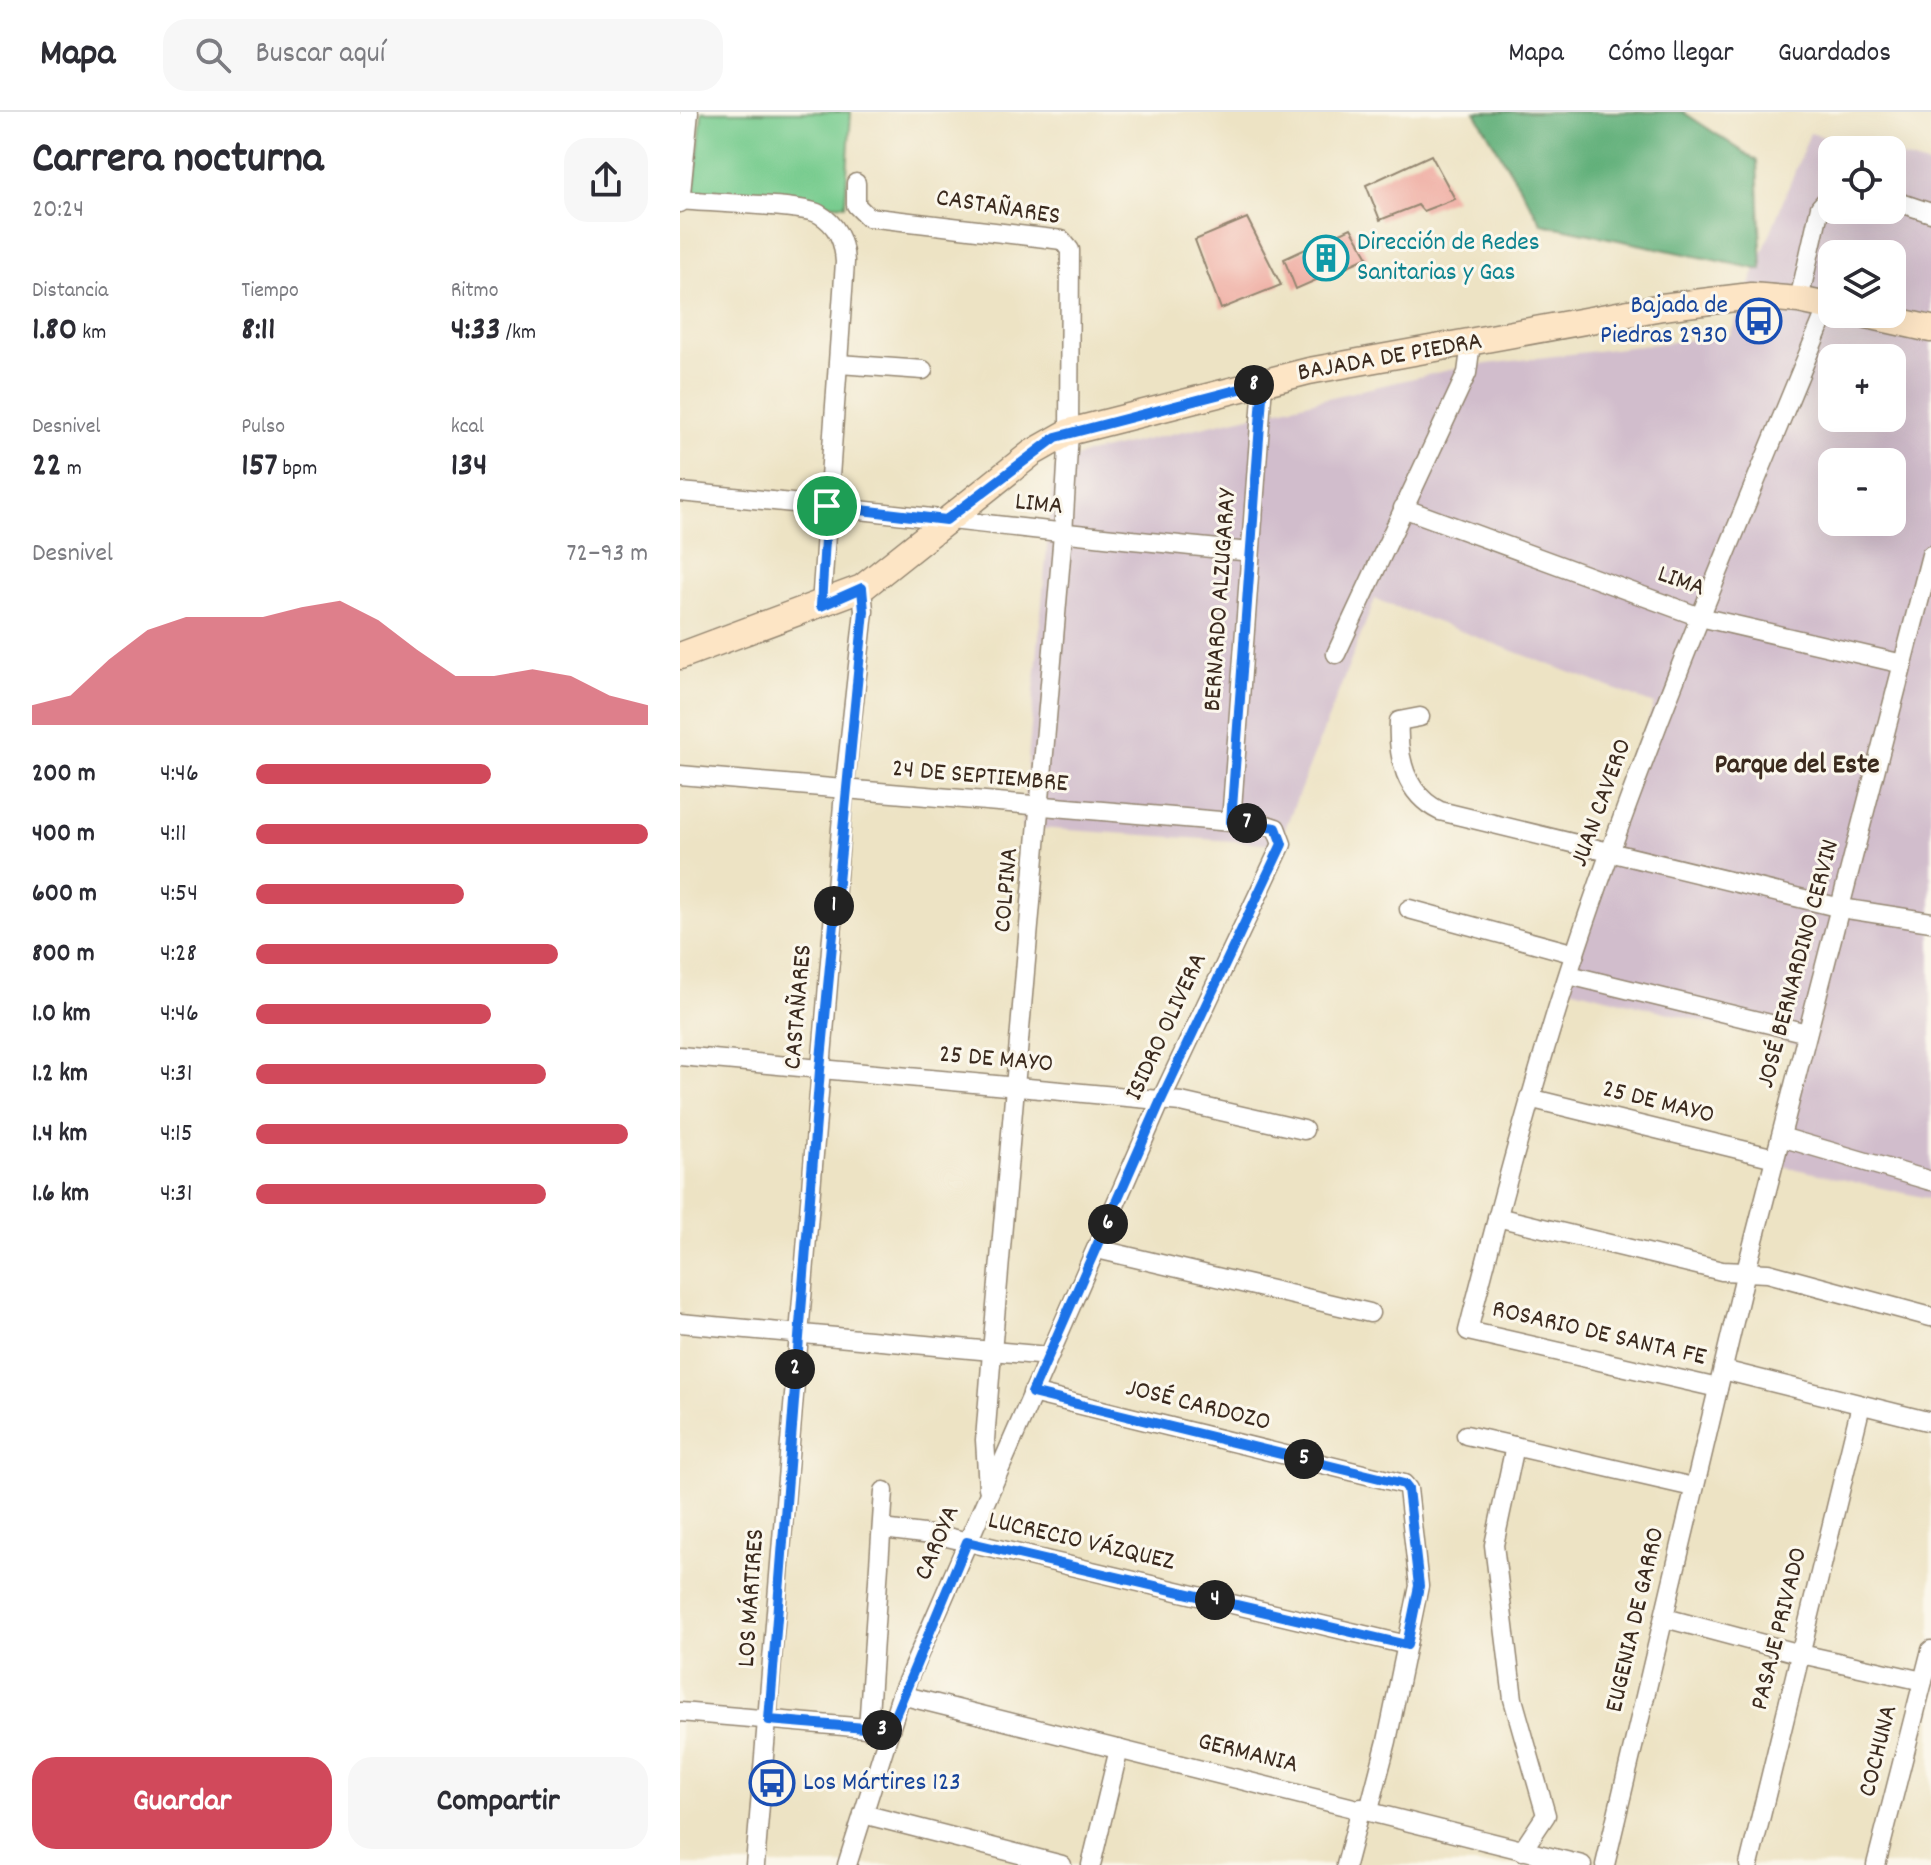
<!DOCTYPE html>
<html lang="es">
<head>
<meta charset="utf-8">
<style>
  :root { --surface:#fff; --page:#f7f7f7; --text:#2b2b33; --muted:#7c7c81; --line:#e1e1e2; --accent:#d1495b }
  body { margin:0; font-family:Dekko,sans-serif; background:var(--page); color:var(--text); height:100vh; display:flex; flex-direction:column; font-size:30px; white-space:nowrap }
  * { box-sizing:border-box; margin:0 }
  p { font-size:26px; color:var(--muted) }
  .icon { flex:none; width:44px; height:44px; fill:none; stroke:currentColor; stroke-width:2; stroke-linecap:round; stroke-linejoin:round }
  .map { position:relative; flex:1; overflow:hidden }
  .panel { display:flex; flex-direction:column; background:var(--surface); width:680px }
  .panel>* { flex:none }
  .tools { position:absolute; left:1138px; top:24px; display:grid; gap:16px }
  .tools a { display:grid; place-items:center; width:88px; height:88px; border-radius:16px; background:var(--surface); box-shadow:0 8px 32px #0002; font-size:40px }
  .pin { position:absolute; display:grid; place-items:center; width:68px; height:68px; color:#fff; margin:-34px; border:4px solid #fff; border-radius:50%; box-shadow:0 2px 8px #0007 }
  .km { position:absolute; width:40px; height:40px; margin:-20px; border-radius:50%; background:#222; color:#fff; font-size:22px; line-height:40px; text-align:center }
  .round { display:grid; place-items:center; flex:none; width:84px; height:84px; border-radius:24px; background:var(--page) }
  .headline { display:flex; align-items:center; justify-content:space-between; height:136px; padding:0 32px }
  h1 { font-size:44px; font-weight:700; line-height:60px }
  .stats { display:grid; grid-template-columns:repeat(3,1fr); gap:12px; height:136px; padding:8px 32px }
  .stats div { display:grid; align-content:center }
  .stats b { font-size:34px; font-weight:700 }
  .stats small { font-size:22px; font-weight:400 }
  .stats p { font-size:22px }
  .chart { height:224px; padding:16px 32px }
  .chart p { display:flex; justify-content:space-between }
  .chart svg { width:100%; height:144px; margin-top:8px; fill:var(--accent); opacity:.7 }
  .cta { display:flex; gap:16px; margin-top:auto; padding:16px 32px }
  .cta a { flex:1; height:92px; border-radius:24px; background:var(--accent); color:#fff; font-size:32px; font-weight:700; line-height:92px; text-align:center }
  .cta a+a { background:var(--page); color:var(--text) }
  ul { padding:0 32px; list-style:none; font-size:26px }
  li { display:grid; grid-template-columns:128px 96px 1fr; align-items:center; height:60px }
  li i { height:20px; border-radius:10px; background:var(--accent) }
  header { display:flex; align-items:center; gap:48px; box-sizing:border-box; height:112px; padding:0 40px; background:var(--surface); border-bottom:2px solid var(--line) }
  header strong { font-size:38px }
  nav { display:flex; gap:44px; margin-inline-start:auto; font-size:28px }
  .search { width:560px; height:72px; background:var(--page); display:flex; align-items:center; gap:20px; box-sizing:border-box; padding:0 28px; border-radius:24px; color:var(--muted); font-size:30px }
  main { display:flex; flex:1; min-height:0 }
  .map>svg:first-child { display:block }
  .industrial { fill:#d1bdcc; fill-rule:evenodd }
  .green { fill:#78cc8f; stroke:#5a7b56; stroke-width:2 }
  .forest { fill:#62b07a; stroke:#4e6d4c; stroke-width:2 }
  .building { fill:#eea69b }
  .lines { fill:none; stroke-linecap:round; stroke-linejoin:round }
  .minor-casing { stroke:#948671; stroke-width:21 }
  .secondary-casing { stroke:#948671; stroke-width:29 }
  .minor { stroke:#fff; stroke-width:18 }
  .secondary { stroke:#fde5c5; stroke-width:26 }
  .route-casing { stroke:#fff; stroke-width:16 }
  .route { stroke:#1a73e8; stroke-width:10 }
  .labels { text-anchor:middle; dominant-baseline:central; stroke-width:6; stroke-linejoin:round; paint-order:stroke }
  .street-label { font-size:26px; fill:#3b2a1e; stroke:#fbf7ec }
  .culture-label { font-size:26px; fill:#0d838f; stroke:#fbf7ec; text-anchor:start }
  .transit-label { font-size:26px; fill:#164399; stroke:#fbf7ec; text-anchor:end }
  .neighbourhood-label { font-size:28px; font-weight:bold; fill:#3b2a1e; stroke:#fbf7ec }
</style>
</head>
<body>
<header>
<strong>Mapa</strong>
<div class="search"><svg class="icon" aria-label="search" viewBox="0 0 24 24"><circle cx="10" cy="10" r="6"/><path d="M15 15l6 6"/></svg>Buscar aquí</div>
<nav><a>Mapa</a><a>Cómo llegar</a><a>Guardados</a></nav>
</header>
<main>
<section class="panel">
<div class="headline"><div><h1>Carrera nocturna</h1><p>20:24</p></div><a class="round"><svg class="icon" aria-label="share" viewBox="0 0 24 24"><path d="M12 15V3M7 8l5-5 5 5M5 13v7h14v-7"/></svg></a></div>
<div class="stats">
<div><p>Distancia</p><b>1.80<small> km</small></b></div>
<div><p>Tiempo</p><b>8:11</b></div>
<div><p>Ritmo</p><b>4:33<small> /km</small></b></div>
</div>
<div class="stats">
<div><p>Desnivel</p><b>22<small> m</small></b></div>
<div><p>Pulso</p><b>157<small> bpm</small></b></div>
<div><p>kcal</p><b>134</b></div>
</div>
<div class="chart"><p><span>Desnivel</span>72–93 m</p>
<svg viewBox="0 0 160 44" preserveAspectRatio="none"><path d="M0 44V38L10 35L20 24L30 15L40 11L50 11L60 11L70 8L80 6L90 12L100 21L110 29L120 29L130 27L140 29L150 35L160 38V44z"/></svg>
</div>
<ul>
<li><b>200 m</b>4:46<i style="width:60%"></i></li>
<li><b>400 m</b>4:11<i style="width:100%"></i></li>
<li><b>600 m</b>4:54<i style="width:53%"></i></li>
<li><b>800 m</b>4:28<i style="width:77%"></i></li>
<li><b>1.0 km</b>4:46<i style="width:60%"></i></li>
<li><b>1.2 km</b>4:31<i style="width:74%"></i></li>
<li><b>1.4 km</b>4:15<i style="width:95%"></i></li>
<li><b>1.6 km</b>4:31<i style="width:74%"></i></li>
</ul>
<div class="cta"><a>Guardar</a><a>Compartir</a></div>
</section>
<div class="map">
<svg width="1251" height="1753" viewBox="0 0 1251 1753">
  <rect width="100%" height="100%" fill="#fbf7ec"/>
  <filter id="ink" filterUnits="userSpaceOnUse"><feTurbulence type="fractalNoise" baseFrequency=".0125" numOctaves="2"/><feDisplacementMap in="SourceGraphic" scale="16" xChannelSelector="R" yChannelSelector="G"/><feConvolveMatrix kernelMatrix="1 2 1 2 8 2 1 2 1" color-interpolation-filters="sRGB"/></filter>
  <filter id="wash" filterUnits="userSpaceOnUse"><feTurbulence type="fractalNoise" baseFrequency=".006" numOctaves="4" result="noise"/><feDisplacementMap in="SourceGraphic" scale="32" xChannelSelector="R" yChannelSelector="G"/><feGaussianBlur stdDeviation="1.8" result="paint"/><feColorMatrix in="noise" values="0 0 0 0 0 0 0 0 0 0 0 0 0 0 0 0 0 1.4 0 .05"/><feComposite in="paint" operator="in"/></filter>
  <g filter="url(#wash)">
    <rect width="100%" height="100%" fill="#ede3c4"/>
    <path class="industrial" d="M1130 21 1193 38H1152V98H1212V43L1251 54V1087L1089 1051 1116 933 878 873 974 592 695 487 599 732 342 715 374 357 404 342 782 255 1050 223ZM1152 142H1212V202H1152ZM1152 246H1212V306H1152ZM1152 350H1212V410H1152Z"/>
    <path class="green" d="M22 0H171L165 93 14 81Z"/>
    <path class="forest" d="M795 0H1003L1077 49 1082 158 862 112Z"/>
    <g id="blocks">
      <g class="building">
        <path d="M751 43 775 87 743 99 738 93 700 108 686 73Z"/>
        <path d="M567 106 601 173 541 197 515 128Z"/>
        <path d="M671 116 688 145 616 177 604 147Z"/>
      </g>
    </g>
  </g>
  <g filter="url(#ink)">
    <use href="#blocks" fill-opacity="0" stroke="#948671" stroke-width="2"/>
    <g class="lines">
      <g class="minor-casing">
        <g id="minor">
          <path d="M176 71V93L188 105 382 128 390 138 389 320 383 422 312 1240 305 1328 308 1376"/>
          <path d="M0 88C27 91 120 92 139 102 158 113 164 130 165 150L141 494"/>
          <path d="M1212 88 1251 101"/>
          <path d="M0 91 9 0"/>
          <path d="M1119 188 1140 95 1152 82"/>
          <path d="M159 252 243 258"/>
          <path d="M0 380C191 397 380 422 570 440"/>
          <path d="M723 396 1020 505 1223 552"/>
          <path d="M656 542 787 261 791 231"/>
          <path d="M740 605 719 609C717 645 725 682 760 699L1161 796 1251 810"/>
          <path d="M0 663 587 713 596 716 602 732 481 988 221 1583 167 1753"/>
          <path d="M551 710 583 271"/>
          <path d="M729 797 895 842"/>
          <path d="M889 863 1127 921"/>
          <path d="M0 944 501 990 624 1018"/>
          <path d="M849 986 1095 1046"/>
          <path d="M1101 1025 1251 1069"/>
          <path d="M817 1105 1042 1159 1088 1161 1251 1205"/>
          <path d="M417 1137 690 1201"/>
          <path d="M0 1211 368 1244"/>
          <path d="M1043 1258 1251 1310"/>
          <path d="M1038 1276 788 1219C820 1092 854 966 895 841 968 622 1060 408 1148 194"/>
          <path d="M352 1281 724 1372 728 1377 739 1474 707 1629 689 1698"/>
          <path d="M786 1323 1013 1375"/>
          <path d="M835 1334 814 1433 833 1587 866 1703 842 1739"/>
          <path d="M203 1417 267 1425 727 1533"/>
          <path d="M985 1506 1121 1542 1243 1569"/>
          <path d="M221 1583 902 1753"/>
          <path d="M0 1600 198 1617"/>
          <path d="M188 1617 204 1379"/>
          <path d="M183 1702 382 1753"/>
          <path d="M75 1753 164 680 184 499 182 476"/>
          <path d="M411 1753 439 1637"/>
          <path d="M666 1753 681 1696"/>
          <path d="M925 1753 1066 1159 1251 443"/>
          <path d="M1069 1753 1181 1293"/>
          <path d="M1196 1753 1251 1538"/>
        </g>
      </g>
      <g class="secondary-casing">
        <g id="secondary">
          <path d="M1183 202 1251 217"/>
          <path d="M0 544 182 476 352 341 389 320 629 259 982 195 1071 184 1119 188 1152 195"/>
        </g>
      </g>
      <use href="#minor" class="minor"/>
      <use href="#secondary" class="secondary"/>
    </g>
  </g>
  <g class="lines" filter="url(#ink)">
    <g class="route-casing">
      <path id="route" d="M583 271 551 710 596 716 602 732 481 988 352 1281 724 1372 728 1377 739 1474 727 1533 287 1430 209 1618 89 1608 140 958 184 499 182 476 141 494 147 394 266 408 376 325Z"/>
    </g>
    <use href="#route" class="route"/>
  </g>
  <defs>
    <g id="building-ring" transform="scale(2.3)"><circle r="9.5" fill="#fbf7ec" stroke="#0f9aa8" stroke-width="1.5"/><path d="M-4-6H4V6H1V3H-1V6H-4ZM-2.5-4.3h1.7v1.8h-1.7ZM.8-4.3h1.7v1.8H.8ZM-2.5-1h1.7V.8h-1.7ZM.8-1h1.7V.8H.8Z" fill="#0f9aa8"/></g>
    <g id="bus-ring" transform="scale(2.3)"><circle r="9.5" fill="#fbf7ec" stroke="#1a4fb4" stroke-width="1.5"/><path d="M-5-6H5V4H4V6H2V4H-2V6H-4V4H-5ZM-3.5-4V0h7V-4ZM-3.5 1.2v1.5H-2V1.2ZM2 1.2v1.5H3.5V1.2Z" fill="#1a4fb4"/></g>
  </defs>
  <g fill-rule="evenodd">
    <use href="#building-ring" x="646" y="146"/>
    <use href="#bus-ring" x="1079" y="209"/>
    <use href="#bus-ring" x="92" y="1671"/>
  </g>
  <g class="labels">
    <g class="street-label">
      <text transform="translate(318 96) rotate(9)">CASTAÑARES</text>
      <text transform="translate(710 246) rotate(-10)">BAJADA DE PIEDRA</text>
      <text transform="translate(359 393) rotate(6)">LIMA</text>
      <text transform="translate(1001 470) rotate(19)">LIMA</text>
      <text transform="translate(541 488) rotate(-86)">BERNARDO ALZUGARAY</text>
      <text transform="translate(300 665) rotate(5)">24 DE SEPTIEMBRE</text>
      <text transform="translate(922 691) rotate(-70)">JUAN CAVERO</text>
      <text transform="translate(327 778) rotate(-85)">COLPINA</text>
      <text transform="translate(1119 852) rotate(-75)">JOSÉ BERNARDINO CERVIN</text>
      <text transform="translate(119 895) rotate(-85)">CASTAÑARES</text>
      <text transform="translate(487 915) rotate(-65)">ISIDRO OLIVERA</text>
      <text transform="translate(316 948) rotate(5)">25 DE MAYO</text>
      <text transform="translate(978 991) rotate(14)">25 DE MAYO</text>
      <text transform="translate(919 1222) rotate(13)">ROSARIO DE SANTA FE</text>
      <text transform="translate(518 1294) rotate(14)">JOSÉ CARDOZO</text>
      <text transform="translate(401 1430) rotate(13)">LUCRECIO VÁZQUEZ</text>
      <text transform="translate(258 1431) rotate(-67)">CAROYA</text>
      <text transform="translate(72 1486) rotate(-86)">LOS MÁRTIRES</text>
      <text transform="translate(956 1508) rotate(-77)">EUGENIA DE GARRO</text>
      <text transform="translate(1100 1517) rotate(-76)">PASAJE PRIVADO</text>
      <text transform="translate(1199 1639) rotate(-76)">COCHUNA</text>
      <text transform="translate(568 1642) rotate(14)">GERMANIA</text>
    </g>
    <g class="culture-label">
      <text x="677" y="131">Dirección de Redes<tspan x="677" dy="30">Sanitarias y Gas</tspan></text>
    </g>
    <g class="transit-label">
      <text x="1048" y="194">Bajada de<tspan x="1048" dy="30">Piedras 2930</tspan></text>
      <text x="123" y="1671" text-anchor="start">Los Mártires 123</text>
    </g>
    <g class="neighbourhood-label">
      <text x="1117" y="655">Parque del Este</text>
    </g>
  </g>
</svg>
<div class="tools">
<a><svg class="icon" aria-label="locate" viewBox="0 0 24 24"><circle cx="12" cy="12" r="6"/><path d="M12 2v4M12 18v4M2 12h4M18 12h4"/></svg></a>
<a><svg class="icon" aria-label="layers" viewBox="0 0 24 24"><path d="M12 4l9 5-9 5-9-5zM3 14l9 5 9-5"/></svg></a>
<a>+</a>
<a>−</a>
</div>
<div class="pin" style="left:147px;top:394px;background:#1e9e55"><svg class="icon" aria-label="arrive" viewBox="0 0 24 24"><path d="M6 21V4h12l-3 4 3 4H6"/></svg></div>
<b class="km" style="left:154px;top:794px">1</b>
<b class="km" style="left:115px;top:1257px">2</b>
<b class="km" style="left:202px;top:1618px">3</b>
<b class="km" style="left:535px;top:1488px">4</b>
<b class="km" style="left:624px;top:1347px">5</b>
<b class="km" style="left:428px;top:1112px">6</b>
<b class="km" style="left:567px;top:711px">7</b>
<b class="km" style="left:574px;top:273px">8</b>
</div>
</main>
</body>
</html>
